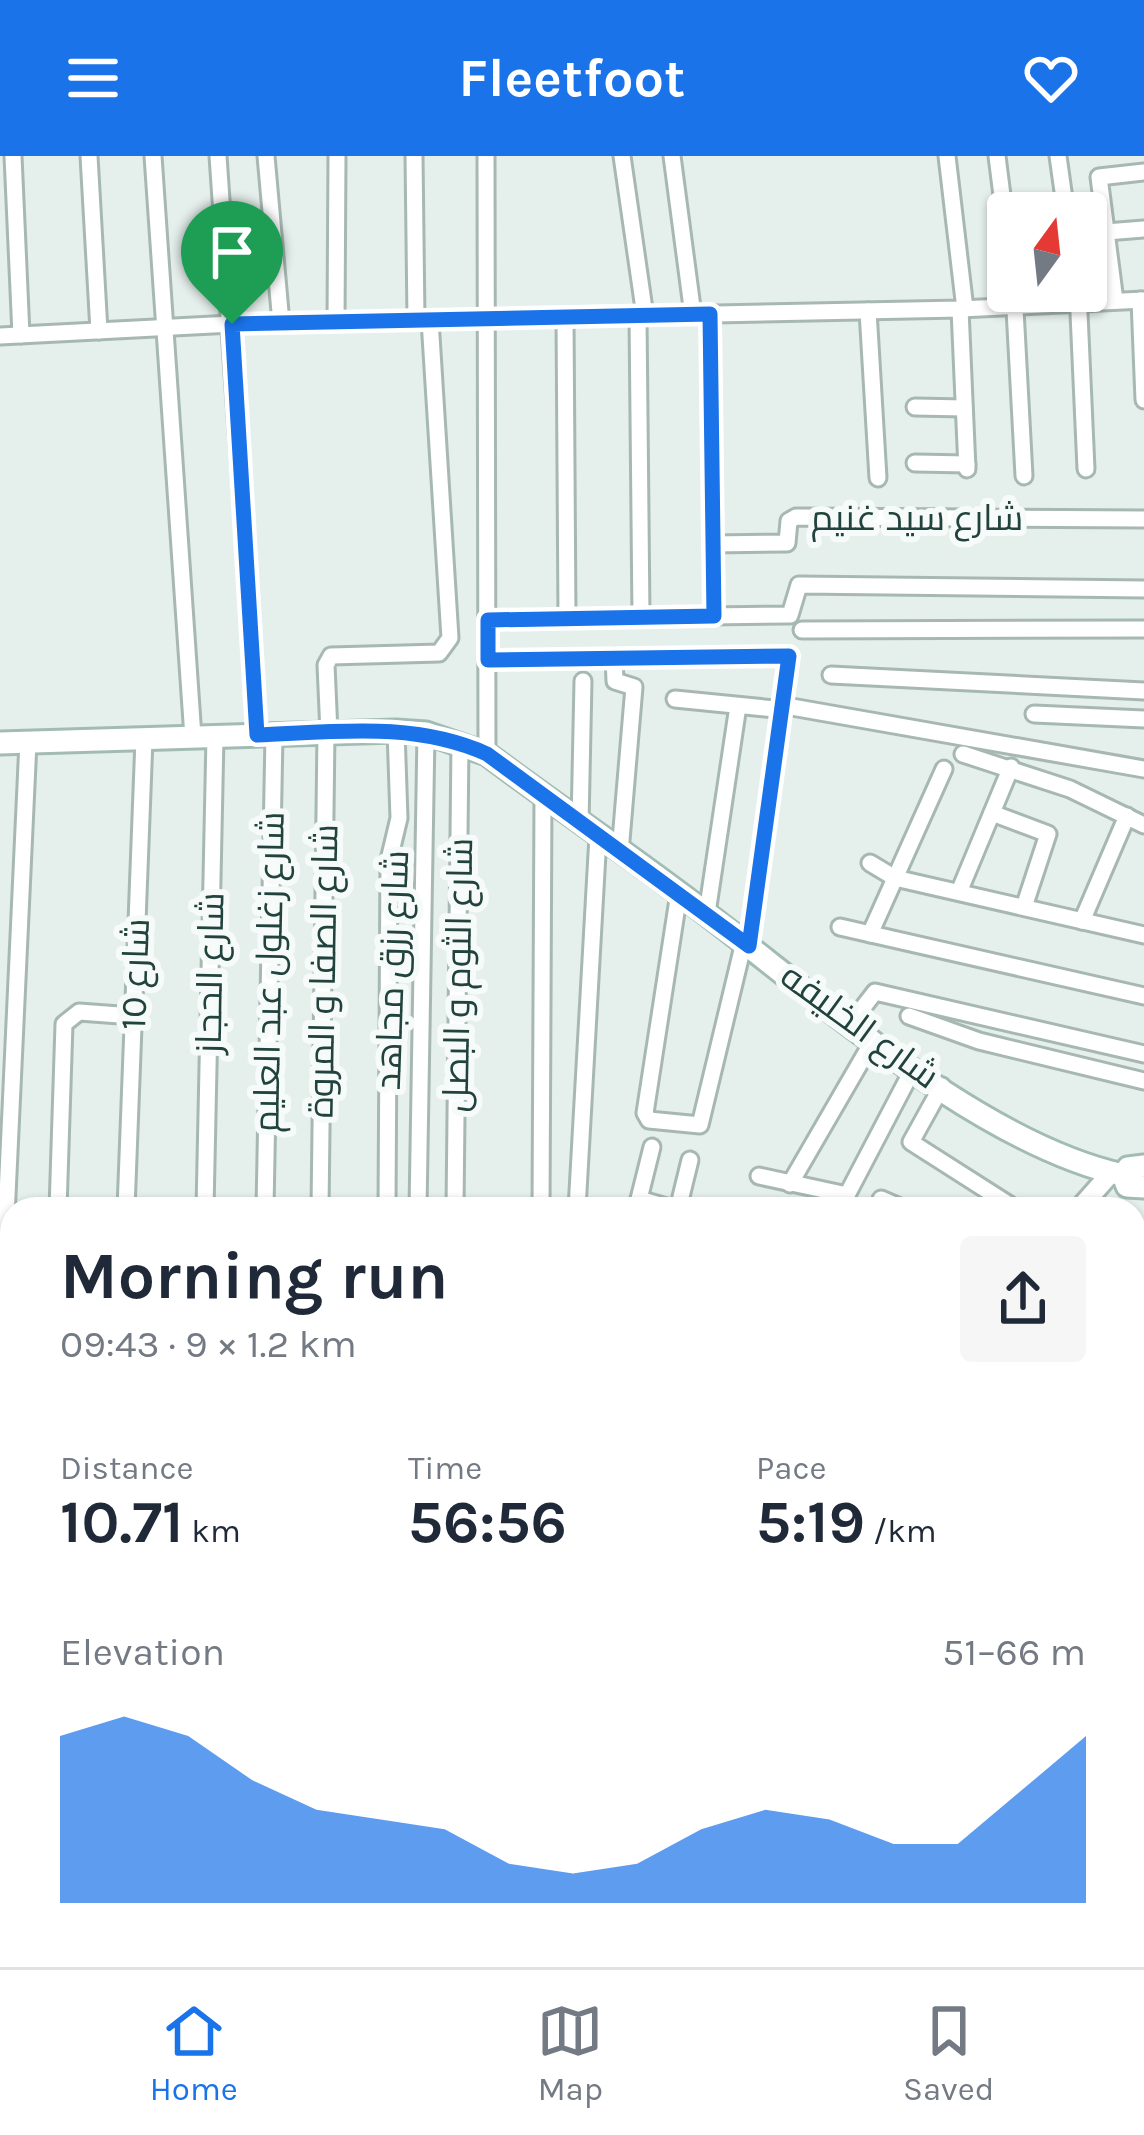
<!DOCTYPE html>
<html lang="en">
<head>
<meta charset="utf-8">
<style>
  :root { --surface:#fff; --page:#f6f6f7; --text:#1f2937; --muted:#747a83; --line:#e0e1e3; --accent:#1a73e8 }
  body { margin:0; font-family:Karla,Cairo,sans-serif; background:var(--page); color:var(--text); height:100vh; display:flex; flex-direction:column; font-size:45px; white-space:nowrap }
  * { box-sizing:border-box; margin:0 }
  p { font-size:39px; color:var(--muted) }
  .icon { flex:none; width:66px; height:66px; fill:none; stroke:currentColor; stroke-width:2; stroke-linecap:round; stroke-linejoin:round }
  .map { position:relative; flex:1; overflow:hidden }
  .sheet { position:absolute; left:0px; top:1041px; width:1146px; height:771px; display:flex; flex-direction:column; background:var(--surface); border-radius:36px 36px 0 0; box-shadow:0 3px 9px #0004 }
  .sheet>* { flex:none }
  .needle { width:78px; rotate:15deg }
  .tools { position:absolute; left:987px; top:36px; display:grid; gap:24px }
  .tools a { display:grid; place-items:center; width:120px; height:120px; border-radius:12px; background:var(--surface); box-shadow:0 3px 9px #0004; font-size:60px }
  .pin { position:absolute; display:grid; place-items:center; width:102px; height:102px; color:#fff; margin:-123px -51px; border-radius:50% 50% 50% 0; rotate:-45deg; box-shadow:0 0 12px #0007 }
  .pin .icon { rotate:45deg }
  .round { display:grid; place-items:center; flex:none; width:126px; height:126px; border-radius:12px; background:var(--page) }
  .headline { display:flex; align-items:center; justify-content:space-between; height:204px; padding:0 60px }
  h1 { font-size:66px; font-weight:700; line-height:90px }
  .figures { display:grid; grid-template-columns:repeat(3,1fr); gap:18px; height:204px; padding:12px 60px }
  .figures div { display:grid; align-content:center }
  .figures b { font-size:60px; font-weight:700 }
  .figures small { font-size:33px; font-weight:400 }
  .figures p { font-size:33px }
  .chart { height:336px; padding:24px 60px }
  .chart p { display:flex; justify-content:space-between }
  .chart svg { width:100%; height:216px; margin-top:12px; fill:var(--accent); opacity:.7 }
  header { display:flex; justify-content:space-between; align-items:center; height:156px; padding:0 60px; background:var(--accent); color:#fff; font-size:54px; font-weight:700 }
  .tab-bar { display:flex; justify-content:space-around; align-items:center; height:168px; border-top:3px solid var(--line); background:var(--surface); font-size:33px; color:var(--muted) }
  .tab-bar a { display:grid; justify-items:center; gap:6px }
  .tab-bar .on { color:var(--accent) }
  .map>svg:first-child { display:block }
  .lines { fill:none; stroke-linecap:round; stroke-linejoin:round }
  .minor-casing { stroke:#a7b8b3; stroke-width:21 }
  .tertiary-casing { stroke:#a7b8b3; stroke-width:24 }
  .secondary-casing { stroke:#a2bcb5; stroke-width:27 }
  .minor { stroke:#fff; stroke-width:15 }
  .tertiary { stroke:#fff; stroke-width:18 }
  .secondary { stroke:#fff; stroke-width:21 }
  .route-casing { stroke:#fff; stroke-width:24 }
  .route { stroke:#1a73e8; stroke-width:15 }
  .labels { text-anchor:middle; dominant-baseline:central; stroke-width:12; stroke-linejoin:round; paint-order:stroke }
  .street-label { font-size:36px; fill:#22433d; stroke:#f6fbf9 }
</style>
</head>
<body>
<header><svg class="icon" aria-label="menu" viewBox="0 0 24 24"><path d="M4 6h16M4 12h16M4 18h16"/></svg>Fleetfoot<svg class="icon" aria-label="heart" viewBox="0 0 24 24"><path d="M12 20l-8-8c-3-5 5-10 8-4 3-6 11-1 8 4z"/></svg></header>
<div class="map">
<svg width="1144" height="1811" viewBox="0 0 1144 1811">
  <rect width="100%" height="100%" fill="#e5efeb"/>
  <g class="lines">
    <g class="minor-casing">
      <g id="minor">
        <path d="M13 0 21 179"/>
        <path d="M89 0 99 175"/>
        <path d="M153 0 193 581"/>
        <path d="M218 0 258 579"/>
        <path d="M266 0 281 167"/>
        <path d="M414 0 416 164"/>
        <path d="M486 0 487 598"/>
        <path d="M622 0 645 160"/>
        <path d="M672 0 693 159"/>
        <path d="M947 0 965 153"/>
        <path d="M997 0 1008 87"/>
        <path d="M1058 0 1066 57"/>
        <path d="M1106 76 1144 73"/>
        <path d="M1014 135 1024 320"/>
        <path d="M1078 135 1086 313"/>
        <path d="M1140 144 1144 244"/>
        <path d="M1115 145 1099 21 1144 16"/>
        <path d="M960 153 967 313"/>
        <path d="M868 155 878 322"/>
        <path d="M710 158 714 460"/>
        <path d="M638 160 641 461"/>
        <path d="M565 161 567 462"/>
        <path d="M336 166 337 0"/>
        <path d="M0 180 232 168 960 153 1144 144"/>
        <path d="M915 251 964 252"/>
        <path d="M915 307 967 308"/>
        <path d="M713 388 787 387 789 365 796 361 1144 363"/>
        <path d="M488 463 790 459 799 429 1144 433"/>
        <path d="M802 474 1144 473"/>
        <path d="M614 501 615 525 634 531 620 696"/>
        <path d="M488 504 789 500 749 790"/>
        <path d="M831 519 1144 535"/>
        <path d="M675 543 785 554"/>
        <path d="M786 550 1144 613"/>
        <path d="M1034 558 1144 563"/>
        <path d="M329 577 326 509 331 500 439 497 450 482 430 164"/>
        <path d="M963 598 1070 633 1144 669"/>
        <path d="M992 657 1048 678 1024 751"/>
        <path d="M580 668 583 525"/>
        <path d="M870 707 895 722 1144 779"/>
        <path d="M959 736 1011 611"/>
        <path d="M679 737 645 957 649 964 700 969 744 786"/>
        <path d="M707 757 738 550"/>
        <path d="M1082 765 1127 660"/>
        <path d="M840 771 1144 840"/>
        <path d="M870 778 944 613"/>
        <path d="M909 860 979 885 1144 925"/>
        <path d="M851 867 875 836 1144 898"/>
        <path d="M942 930 911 986 1016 1053"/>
        <path d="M759 1020 847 1039 914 911"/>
        <path d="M790 1028 874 883"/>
        <path d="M639 1043 652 991"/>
        <path d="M639 1043 674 1053"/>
        <path d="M881 1043 904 1053"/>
        <path d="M58 1053 64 868 79 856 133 860"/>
        <path d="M126 1053 144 583"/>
        <path d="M205 1053 215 581"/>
        <path d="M265 1053 274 579"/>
        <path d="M320 1053 326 577"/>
        <path d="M387 1053 389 704 399 662 396 575"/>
        <path d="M418 1053 426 577"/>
        <path d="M455 1053 460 586"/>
        <path d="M541 1053 543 640"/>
        <path d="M577 1053 598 680"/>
        <path d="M678 1053 690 1004"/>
        <path d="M12 1175 1 1169 28 586"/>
        <path d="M1134 1186 1144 1188"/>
        <path d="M1134 1301 1144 1304"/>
        <path d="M1134 1363 1144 1365"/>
        <path d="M1134 1397 1144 1384"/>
        <path d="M1134 1428 1144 1430"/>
        <path d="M1134 1476 1144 1478"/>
        <path d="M1134 1534 1144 1536"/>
        <path d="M0 1570 12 1564"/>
        <path d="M1134 1590 1144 1592"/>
        <path d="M1134 1644 1144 1646"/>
        <path d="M1134 1701 1144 1703"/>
        <path d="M1134 1726 1144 1728"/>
        <path d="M0 1787 12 1790"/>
        <path d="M208 1800 209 1811"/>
        <path d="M263 1800 266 1811"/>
        <path d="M327 1800 330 1811"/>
        <path d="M654 1800 655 1803"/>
        <path d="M819 1800V1811"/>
        <path d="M963 1800 1022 1811"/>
        <path d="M110 1811 112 1800"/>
        <path d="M146 1811V1800"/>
        <path d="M683 1811 711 1800"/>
      </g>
    </g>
    <g class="tertiary-casing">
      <g id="tertiary">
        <path d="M1079 1053 1111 1017"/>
        <path d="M0 1691 12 1684"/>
      </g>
    </g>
    <g class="secondary-casing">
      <g id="secondary">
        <path d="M0 587 396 575 426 577 487 598C560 653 636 703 708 759 824 847 982 988 1123 1019L1127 1030 1144 1031"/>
        <path d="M1123 1019 1128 1012 1144 1010"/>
      </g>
    </g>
    <use href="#minor" class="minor"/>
    <use href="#tertiary" class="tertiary"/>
    <use href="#secondary" class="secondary"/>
  </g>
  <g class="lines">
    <g class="route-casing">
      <path id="route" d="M710 158 714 460 488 464V504L789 500 749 790 487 598C414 565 335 576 257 579L232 168Z"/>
    </g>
    <use href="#route" class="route"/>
  </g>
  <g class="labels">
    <g class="street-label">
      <text x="917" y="362">شارع سيد غنيم</text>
      <text transform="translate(392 814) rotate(-88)">شارع رزق مجاهد</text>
      <text transform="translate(323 815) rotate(-89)">شارع الصفا و المروة</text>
      <text transform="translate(269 816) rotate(-89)">شارع زغلول عبد العليم</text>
      <text transform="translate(210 817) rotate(-89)">شارع الحجاز</text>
      <text transform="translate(135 818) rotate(-88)">شارع 10</text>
      <text transform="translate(458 819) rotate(-89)">شارع الثوم و البصل</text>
      <text transform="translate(860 870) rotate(36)">شارع الخليفه</text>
    </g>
  </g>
</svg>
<div class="tools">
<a><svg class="needle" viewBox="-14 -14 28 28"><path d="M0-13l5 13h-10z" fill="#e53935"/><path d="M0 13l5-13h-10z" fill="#747a83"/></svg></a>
</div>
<div class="pin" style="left:232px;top:168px;background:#1e9e55"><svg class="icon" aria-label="arrive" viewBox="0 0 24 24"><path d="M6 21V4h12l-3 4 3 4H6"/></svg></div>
<section class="sheet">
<div class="headline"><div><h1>Morning run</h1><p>09:43 · 9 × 1.2 km</p></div><a class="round"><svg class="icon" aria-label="share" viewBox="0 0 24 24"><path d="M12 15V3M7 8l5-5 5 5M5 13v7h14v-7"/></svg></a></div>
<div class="figures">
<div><p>Distance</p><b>10.71<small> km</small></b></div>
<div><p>Time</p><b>56:56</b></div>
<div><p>Pace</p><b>5:19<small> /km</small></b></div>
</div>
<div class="chart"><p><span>Elevation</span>51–66 m</p>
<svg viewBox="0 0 160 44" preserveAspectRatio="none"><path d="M0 44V10L10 6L20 10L30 19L40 25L50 27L60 29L70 36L80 38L90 36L100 29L110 25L120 27L130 32L140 32L150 21L160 10V44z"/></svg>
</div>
</section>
</div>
<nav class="tab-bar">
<a class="on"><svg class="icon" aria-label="home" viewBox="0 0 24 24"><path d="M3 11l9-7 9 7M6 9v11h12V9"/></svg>Home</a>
<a><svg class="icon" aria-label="map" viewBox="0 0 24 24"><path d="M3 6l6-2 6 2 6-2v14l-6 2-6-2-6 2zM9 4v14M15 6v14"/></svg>Map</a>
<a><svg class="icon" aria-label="saved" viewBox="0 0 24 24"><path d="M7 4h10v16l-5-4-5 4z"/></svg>Saved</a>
</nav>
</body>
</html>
